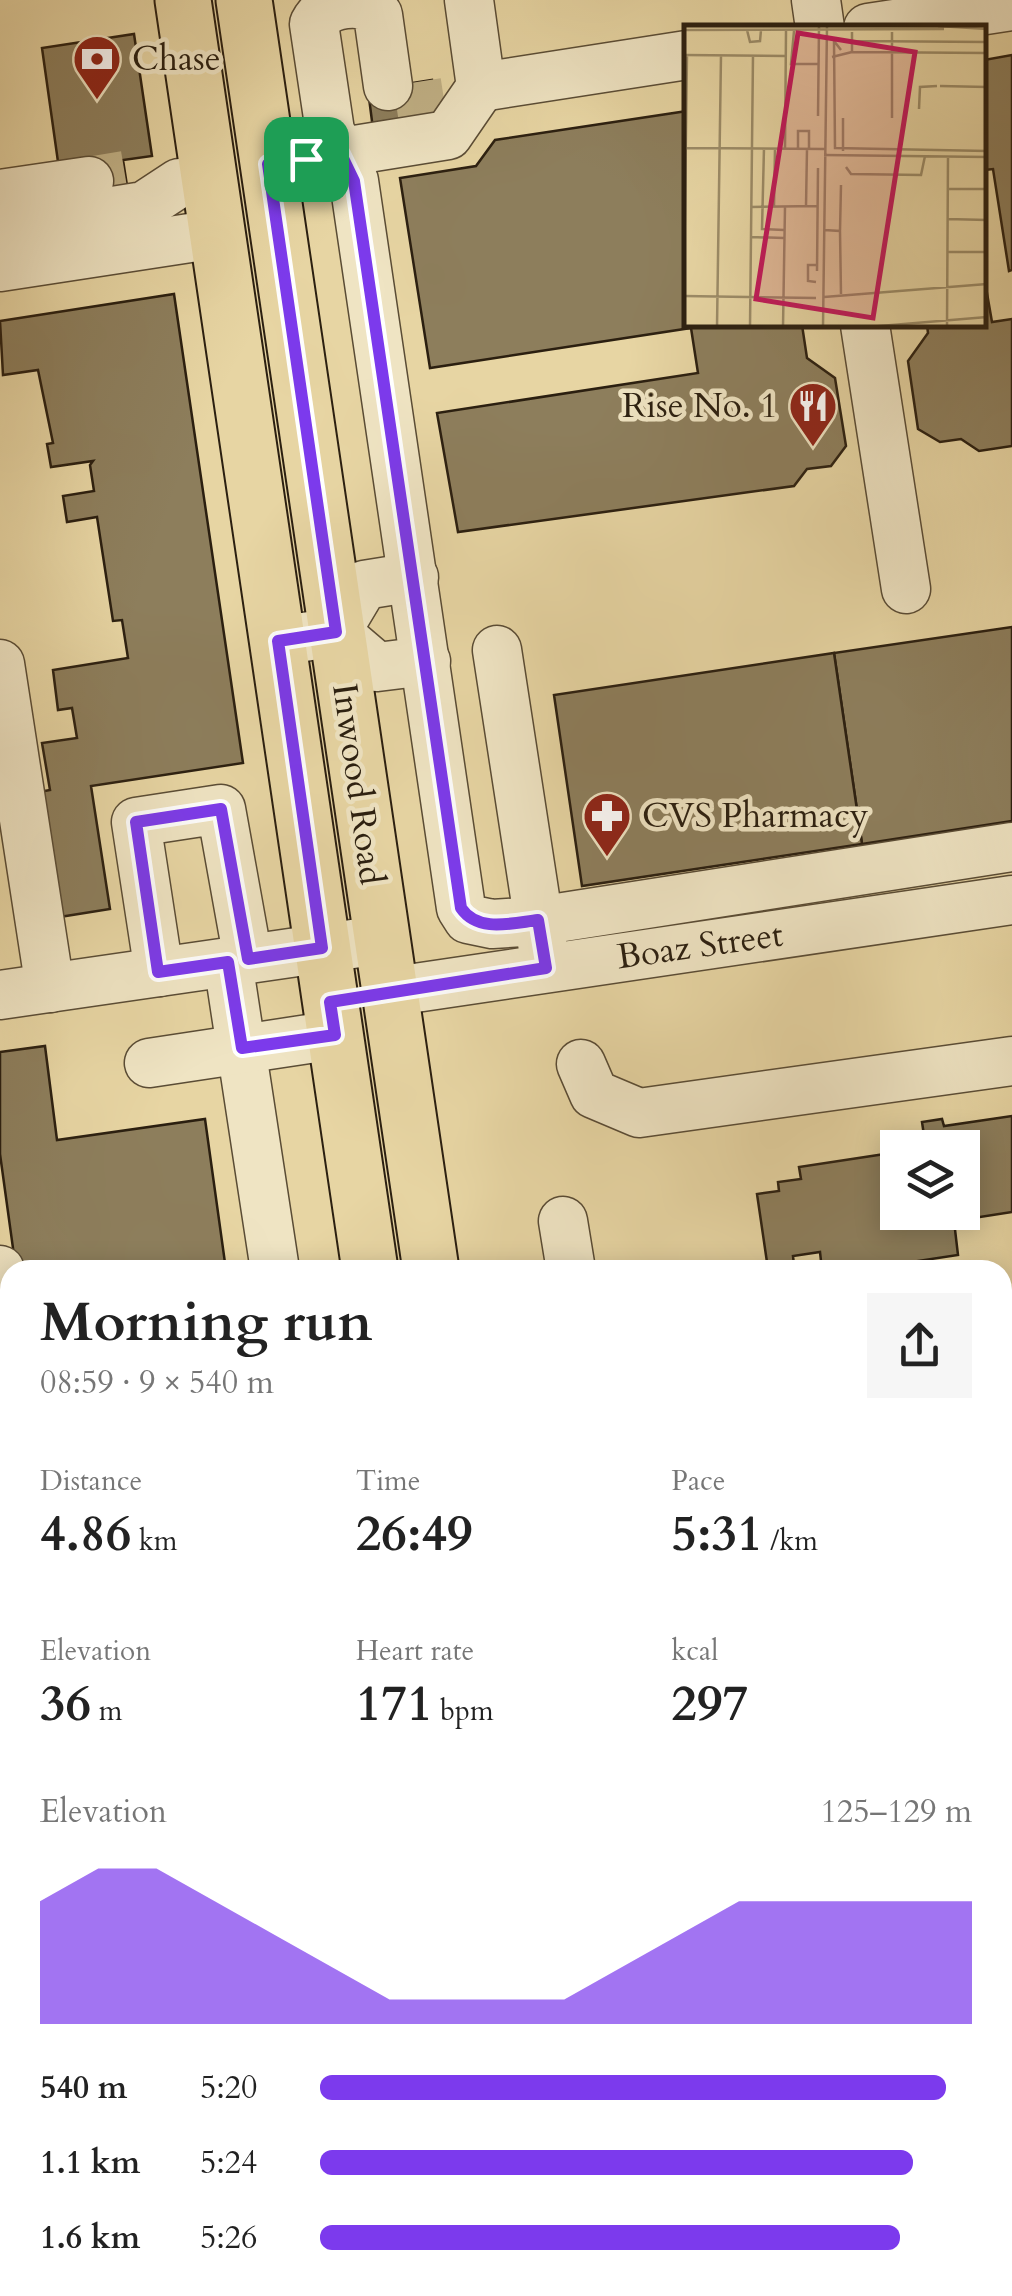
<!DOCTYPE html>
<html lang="en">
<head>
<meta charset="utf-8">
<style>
  :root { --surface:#fff; --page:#f6f6f6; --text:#222; --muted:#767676; --accent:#7c3aed }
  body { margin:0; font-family:Cardo,serif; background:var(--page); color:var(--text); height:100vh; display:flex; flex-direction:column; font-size:38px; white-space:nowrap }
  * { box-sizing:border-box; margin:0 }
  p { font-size:32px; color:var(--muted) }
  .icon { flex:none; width:55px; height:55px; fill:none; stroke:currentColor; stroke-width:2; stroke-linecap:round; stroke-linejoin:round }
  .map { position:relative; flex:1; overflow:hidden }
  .side { position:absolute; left:0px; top:1260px; width:1012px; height:1038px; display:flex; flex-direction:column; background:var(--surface); border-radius:30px 30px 0 0; box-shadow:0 5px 25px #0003 }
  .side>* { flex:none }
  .tools { position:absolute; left:880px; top:1130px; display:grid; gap:20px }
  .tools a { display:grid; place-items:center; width:100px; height:100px; border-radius:0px; background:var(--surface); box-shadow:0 5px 25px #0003; font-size:50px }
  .pin { position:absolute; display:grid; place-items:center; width:85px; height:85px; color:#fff; margin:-42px; border-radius:20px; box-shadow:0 5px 15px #0006 }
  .round { display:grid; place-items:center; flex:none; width:105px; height:105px; border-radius:0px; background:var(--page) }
  .headline { display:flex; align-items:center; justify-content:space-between; height:170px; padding:0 40px }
  h1 { font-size:55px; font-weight:700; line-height:75px }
  .metrics { display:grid; grid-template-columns:repeat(3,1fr); gap:15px; height:170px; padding:10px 40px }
  .metrics div { display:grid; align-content:center }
  .metrics b { font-size:50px; font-weight:700 }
  .metrics small { font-size:28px; font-weight:400 }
  .metrics p { font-size:28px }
  .chart { height:280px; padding:20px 40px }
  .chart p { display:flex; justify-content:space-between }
  .chart svg { width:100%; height:180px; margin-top:10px; fill:var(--accent); opacity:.7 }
  ul { padding:0 40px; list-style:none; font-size:32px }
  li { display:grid; grid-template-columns:160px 120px 1fr; align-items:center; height:75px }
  li i { height:25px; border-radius:12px; background:var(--accent) }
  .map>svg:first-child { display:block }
  .building { fill:#8d7e5c; stroke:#2b1f10; stroke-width:2.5 }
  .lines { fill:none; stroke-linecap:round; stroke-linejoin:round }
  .minor-tunnel { stroke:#c1b186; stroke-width:48; stroke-dasharray:48 24; stroke-linecap:butt }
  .minor-casing { stroke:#5a4c35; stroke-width:51 }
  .major-casing { stroke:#2b1f10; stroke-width:59 }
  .minor { stroke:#efe4c3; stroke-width:48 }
  .major { stroke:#e7d5a3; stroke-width:55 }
  .route-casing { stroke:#fff; stroke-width:20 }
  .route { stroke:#7c3aed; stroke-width:12 }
  .labels { text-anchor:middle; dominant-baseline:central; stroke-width:9; stroke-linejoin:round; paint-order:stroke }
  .poi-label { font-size:35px; fill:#2b1f10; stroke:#efe4c3; text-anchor:start }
  .street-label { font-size:35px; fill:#2b1f10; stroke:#efe4c3 }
  .inset-road { fill:none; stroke:#9c8c68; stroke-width:2.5 }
  .view { fill:#c2185b; fill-opacity:0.15; stroke:#c2185b; stroke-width:5 }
  .inset-edge { fill:none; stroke:#2b1f10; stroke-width:5 }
</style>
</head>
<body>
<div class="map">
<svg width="1012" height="2296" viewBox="0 0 1012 2296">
  <rect width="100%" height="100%" fill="#e7d5a3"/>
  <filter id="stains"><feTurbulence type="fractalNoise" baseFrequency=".002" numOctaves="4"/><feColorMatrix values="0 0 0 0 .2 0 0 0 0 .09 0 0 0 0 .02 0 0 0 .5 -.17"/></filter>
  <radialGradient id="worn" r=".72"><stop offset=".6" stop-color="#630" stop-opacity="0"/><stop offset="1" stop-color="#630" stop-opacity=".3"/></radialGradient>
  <g class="building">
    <path d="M134 34 152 156 123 160 130 205 59 169 42 48Z"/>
    <path d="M1012 55V270L1009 271 993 169 984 170V60Z"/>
    <path d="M432 80 438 119 373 129 368 90Z"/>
    <path d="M687 111V325H802L807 358 835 378 846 446 831 466 807 469 794 486 458 532 437 413 698 373 691 328 430 368 400 178 476 166 495 140Z"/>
    <path d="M984 276 992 322 1012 319V446L979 451 961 439 940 442 918 429 908 361 928 333 927 325H984Z"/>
    <path d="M174 294 243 763 91 786 110 909 47 919 28 794 50 790 42 743 77 738 72 708 58 710 53 670 128 658 122 620 113 621 97 517 67 522 63 496 94 491 90 465 93 461 51 467 47 444 53 443 38 370 3 375 0 321Z"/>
    <path d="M1012 627V821L862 844 834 653Z"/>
    <path d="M834 653 862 844 582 886 554 695Z"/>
    <path d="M45 1046 57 1140 205 1119 226 1270H16L0 1154V1052Z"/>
    <path d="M1012 1116V1212L954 1221 958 1255 898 1264 899 1270H822L820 1252 793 1256 794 1265 768 1269 757 1194 779 1191 778 1182 801 1179 799 1167 898 1152V1212H962V1148L902 1146 925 1142 922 1122 942 1119 944 1126Z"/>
    <path d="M10 1848V1907L0 1908V1849Z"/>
    <path d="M10 1936V1986L6 1987 0 1937Z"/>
    <path d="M295 2288H443L445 2296H296Z"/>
    <path d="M646 2288H729L731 2296H648Z"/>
    <path d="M745 2288H817L818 2296H746Z"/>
    <path d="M833 2288H896L865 2291 866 2296H834Z"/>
  </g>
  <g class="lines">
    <g class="minor-tunnel">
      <path d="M417 82 423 121"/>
      <path d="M89 181 125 175"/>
    </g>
    <g class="minor-casing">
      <g id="minor">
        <path d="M816 0 820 28"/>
        <path d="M868 28 1012 6"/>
        <path d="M388 86 378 15 370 6C349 1 324 4 314 24L330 131 354 181 461 908 468 919 492 924 538 921 1012 847"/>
        <path d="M481 87 687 55"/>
        <path d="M268 164 448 135 481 87 469 0"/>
        <path d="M0 194 89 181"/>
        <path d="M0 229 144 206 179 183"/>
        <path d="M0 267 216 234"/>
        <path d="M865 325 906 589"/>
        <path d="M336 632 364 585 414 577"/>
        <path d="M278 641 336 632 377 667 426 661"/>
        <path d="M497 650 543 949"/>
        <path d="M0 664 50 988"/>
        <path d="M228 962 275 1270"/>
        <path d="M159 972 136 822 221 809 248 959"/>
        <path d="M388 992 1012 900"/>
        <path d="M0 995 380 940"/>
        <path d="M149 1063 335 1035"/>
        <path d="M581 1064 594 1094 639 1113 1012 1061"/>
        <path d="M563 1221 571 1270"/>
        <path d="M0 1270 10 1334"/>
        <path d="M0 1498 10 1497"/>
        <path d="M0 1592 10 1590"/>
        <path d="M0 1695 10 1693"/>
        <path d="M0 1765 10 1764"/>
        <path d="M1002 2060 1012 2057"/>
        <path d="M0 2277 10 2276"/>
        <path d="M240 2288 241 2296"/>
      </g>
    </g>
    <g class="major-casing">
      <g id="major">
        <path d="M183 0 370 1270"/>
        <path d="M244 0 431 1270"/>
        <path d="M520 2288 521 2296"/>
        <path d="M578 2288 579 2296"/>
      </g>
    </g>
    <use href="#minor" class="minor"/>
    <use href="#major" class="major"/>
  </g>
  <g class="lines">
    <g class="route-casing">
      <path id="route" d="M341 154 354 181 461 908C478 933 512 923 538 920L546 968 330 1002 335 1035 242 1048 228 962 158 972 136 822 221 809 248 959 322 948 278 641 336 632 268 164Z"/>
    </g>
    <use href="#route" class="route"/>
  </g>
  <defs>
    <g id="bank-pin" transform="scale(2.5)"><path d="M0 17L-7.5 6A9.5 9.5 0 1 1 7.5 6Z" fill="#8f2418" stroke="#efe4c3"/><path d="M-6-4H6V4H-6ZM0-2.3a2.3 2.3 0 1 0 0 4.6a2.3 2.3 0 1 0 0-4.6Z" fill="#fff"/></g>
    <g id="restaurant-pin" transform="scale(2.5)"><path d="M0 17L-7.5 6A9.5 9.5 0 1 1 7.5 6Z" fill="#8f2418" stroke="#efe4c3"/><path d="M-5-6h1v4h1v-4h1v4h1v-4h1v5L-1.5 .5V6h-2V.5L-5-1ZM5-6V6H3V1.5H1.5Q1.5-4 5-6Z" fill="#fff"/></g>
    <g id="pharmacy-pin" transform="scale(2.5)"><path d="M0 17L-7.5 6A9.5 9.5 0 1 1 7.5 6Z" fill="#8f2418" stroke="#efe4c3"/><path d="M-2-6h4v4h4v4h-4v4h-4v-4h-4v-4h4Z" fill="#fff"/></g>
  </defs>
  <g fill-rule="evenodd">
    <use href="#bank-pin" x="97" y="59"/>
    <use href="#restaurant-pin" x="813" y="406"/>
    <use href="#pharmacy-pin" x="607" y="816"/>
  </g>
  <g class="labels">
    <g class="poi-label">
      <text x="132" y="59">Chase</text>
      <text x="778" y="406" text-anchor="end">Rise No. 1</text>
      <text x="642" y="816">CVS Pharmacy</text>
    </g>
    <g class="street-label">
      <text transform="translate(358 784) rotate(82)">Inwood Road</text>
      <text transform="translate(700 946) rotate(-8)">Boaz Street</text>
    </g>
  </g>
  <g transform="translate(684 25)">
    <rect width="302" height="302" fill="#e7d5a3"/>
    <path class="inset-road" d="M254 1 303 4M0 5 260 4M63 5 66 17 76 16 77 5M110 6 107 39H134M168 16 303 17M157 25 150 16 151 123 303 126M168 27 303 28M1 30 102 31M148 32 168 27V7M256 61 303 62M235 84 236 62 253 61M134 91 135 1M208 93V7M1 123 141 124M80 123 78 204 100 205M101 124 102 6M114 124V106H125V124M159 126V93M140 130 303 132M162 142 167 149 237 150 241 131M264 164H303M122 181 123 124M67 182 133 181M90 182 91 123M263 194 303 195M140 205 156 206 157 269M156 206 157 160M67 212 100 213M263 227H303M133 246 134 143M132 257 124 256V240H133M0 259 3 30M0 271 132 273M140 272 303 259M33 302 37 30M66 302 69 30M99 302 101 182M139 302 143 1M184 302 303 292M263 302 264 132"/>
    <path class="view" d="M114 8 231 27 189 293 72 274Z"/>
    <rect width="302" height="302" class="inset-edge"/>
  </g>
  <rect width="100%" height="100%" filter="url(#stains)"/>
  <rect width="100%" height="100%" fill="url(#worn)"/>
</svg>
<div class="tools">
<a><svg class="icon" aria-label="layers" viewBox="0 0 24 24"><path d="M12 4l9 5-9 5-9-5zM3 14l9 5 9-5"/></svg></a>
</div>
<div class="pin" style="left:306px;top:159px;background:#1e9e55"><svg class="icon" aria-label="arrive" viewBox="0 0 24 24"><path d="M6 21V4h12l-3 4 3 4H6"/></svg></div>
<section class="side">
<div class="headline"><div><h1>Morning run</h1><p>08:59 · 9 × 540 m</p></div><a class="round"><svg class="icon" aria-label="share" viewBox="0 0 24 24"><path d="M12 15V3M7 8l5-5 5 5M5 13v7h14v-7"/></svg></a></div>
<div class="metrics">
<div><p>Distance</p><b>4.86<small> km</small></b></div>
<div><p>Time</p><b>26:49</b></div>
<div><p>Pace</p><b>5:31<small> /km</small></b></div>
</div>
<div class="metrics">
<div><p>Elevation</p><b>36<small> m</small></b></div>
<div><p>Heart rate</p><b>171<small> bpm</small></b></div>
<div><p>kcal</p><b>297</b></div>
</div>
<div class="chart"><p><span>Elevation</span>125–129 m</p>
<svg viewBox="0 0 160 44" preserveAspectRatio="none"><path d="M0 44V14L10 6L20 6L30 14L40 22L50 30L60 38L70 38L80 38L90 38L100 30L110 22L120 14L130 14L140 14L150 14L160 14V44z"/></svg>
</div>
<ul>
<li><b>540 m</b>5:20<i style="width:96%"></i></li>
<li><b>1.1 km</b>5:24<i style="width:91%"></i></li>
<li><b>1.6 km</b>5:26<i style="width:89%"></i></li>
</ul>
</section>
</div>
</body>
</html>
